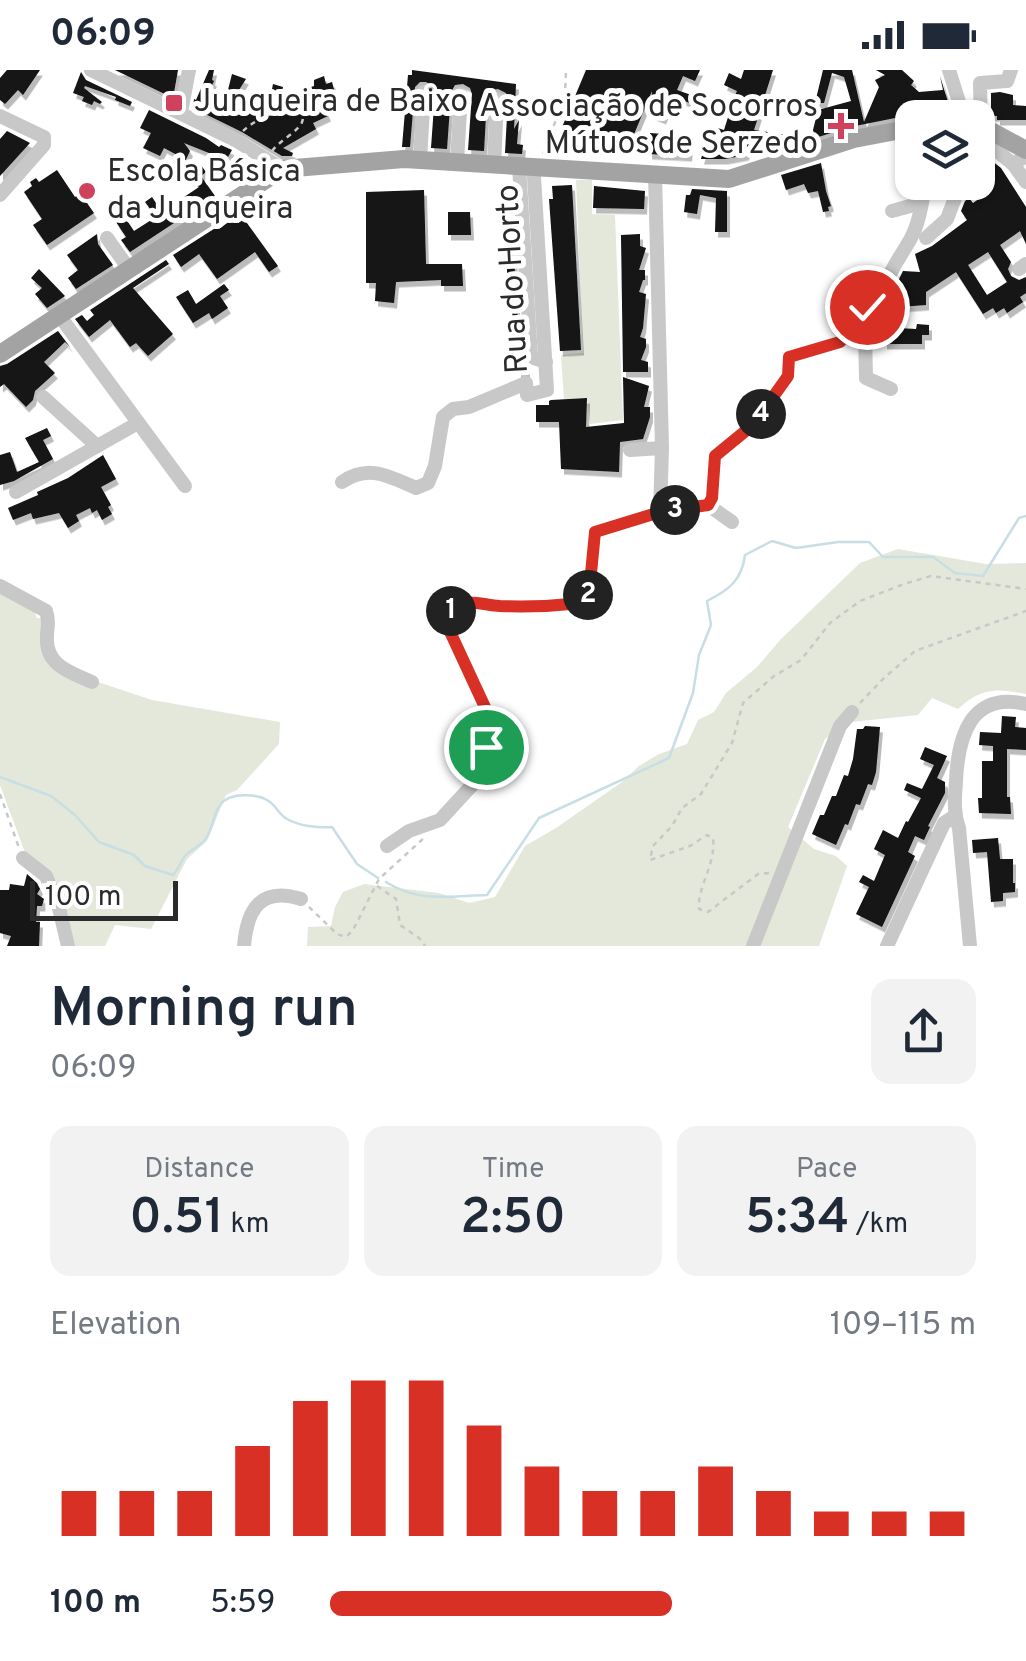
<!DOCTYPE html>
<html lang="en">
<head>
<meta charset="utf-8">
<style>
  :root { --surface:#fff; --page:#f2f2f3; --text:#1f2937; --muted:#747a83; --accent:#d93025 }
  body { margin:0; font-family:Overpass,sans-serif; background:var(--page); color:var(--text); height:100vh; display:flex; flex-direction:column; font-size:38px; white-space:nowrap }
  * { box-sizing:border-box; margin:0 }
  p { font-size:32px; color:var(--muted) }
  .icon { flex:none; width:55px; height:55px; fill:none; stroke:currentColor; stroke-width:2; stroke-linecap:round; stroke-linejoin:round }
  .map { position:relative; height:876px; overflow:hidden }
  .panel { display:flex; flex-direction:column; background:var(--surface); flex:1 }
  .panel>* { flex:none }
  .tools { position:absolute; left:895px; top:30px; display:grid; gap:20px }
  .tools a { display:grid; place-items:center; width:100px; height:100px; border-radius:20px; background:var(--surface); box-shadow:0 2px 8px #0004; font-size:50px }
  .scale { position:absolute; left:30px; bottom:25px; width:148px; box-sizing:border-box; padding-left:10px; border:5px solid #2b2b2b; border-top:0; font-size:28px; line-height:35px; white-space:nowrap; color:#2b2b2b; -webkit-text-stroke:8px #fff; paint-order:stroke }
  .pin { position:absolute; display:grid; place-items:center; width:85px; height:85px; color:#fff; margin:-42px; border:5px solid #fff; border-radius:50%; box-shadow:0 2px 10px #0007 }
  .km { position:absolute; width:50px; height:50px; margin:-25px; border-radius:50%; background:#222; color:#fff; font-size:28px; line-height:50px; text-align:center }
  .round { display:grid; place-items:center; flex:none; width:105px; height:105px; border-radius:20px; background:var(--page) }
  .summary { display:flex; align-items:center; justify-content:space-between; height:170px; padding:0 50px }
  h1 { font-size:55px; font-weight:600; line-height:75px }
  .figures { display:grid; grid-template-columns:repeat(3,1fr); gap:15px; height:170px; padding:10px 50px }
  .figures div { display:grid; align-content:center; border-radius:20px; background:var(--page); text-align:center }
  .figures b { font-size:50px; font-weight:600 }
  .figures small { font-size:28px; font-weight:400 }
  .figures p { font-size:28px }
  .chart { height:280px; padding:20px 50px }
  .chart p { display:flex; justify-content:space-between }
  .chart svg { width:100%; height:180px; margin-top:10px; stroke:var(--accent); stroke-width:6 }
  ul { padding:0 50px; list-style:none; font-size:32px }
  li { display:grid; grid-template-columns:160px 120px 1fr; align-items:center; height:75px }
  li i { height:25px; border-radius:12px; background:var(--accent) }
  .status { display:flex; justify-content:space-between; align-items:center; height:70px; padding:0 50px; background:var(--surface); direction:ltr }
  .status svg { height:28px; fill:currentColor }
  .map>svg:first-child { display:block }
  .green { fill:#e3e8da }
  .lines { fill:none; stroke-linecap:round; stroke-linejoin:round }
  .stream { stroke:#c8dee5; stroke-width:2.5 }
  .building { fill:#121212; fill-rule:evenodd; filter:url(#shadow) }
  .path { stroke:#c8c8c8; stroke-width:2.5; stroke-dasharray:5 5; stroke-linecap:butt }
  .minor { stroke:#c8c8c8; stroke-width:14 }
  .major { stroke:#a3a3a3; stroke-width:18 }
  .route-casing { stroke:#fff; stroke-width:20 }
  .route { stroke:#d93025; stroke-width:12 }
  .poi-dot { fill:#cf415d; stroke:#fff; stroke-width:4 }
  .labels { text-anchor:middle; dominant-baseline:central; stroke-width:10; stroke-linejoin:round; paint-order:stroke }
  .poi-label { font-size:32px; fill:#2b2b2b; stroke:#fff; text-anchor:start }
  .street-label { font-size:32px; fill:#2b2b2b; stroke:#fff }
</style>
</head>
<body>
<div class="status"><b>06:09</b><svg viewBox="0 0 49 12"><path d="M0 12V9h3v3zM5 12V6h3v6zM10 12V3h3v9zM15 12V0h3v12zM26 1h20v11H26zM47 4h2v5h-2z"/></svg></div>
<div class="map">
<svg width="1026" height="876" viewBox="0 0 1026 876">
  <defs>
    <filter id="shadow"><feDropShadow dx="3" dy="5.5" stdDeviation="0" flood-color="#0004"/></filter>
  </defs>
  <rect width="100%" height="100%" fill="#fff"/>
  <g class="green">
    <path d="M576 110H592V144L615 145 623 350 590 354 587 328 564 329 561 285 583 283Z"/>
    <path d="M898 479 986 494 1026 493V624C996 618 981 618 958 639L932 628 918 645 851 652 825 669 788 757 814 779 836 786 847 796 819 876H307L308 857 331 856 335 837 343 822 364 814 439 823 469 833 495 827 525 776 556 758 622 712 639 696 659 684 687 674 698 650 714 642 726 623 757 597 781 569 860 493Z"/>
    <path d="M0 519 33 539 37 548H43L44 587 92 610 152 630 280 652 279 674 237 720 226 725 207 771 187 789 151 859 115 855 105 876H71L58 823 27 788 0 715Z"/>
  </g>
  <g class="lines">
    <g class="stream">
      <path d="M0 707 51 726 75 745 99 772 134 785 145 796 173 805C179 799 180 792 185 786 193 777 203 776 208 765 213 756 214 743 220 735 229 722 258 723 270 732 277 737 279 745 287 749 299 756 318 758 332 757L357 794 378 808"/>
      <path d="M386 812C418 833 450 826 487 825L539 748 669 688 693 623 699 585 711 555 707 531C729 520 742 510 745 485L772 471 796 478 838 472H869L883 487H933L955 503 983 506 1019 448 1026 446"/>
    </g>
  </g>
  <g class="building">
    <path d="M7 0H40L23 25 18 20 5 34 0 30V8Z"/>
    <path d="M115 0H178L173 28Z"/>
    <path d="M209 0H214L212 10 214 11 205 30 223 40 232 4 246 9 237 23 269 35 273 14 283 17 280 31 314 26 311 17 314 16V10L324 6 326 14 332 12 337 30 324 37 328 46 313 53 316 59 283 78 293 83 292 86H282L242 62 193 38 194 29 196 30Z"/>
    <path d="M412 0 516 14 514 59 519 50 517 74 523 75 522 84 505 83 508 28 506 23 498 19 491 20 487 28 484 81 468 80 472 24 470 18 463 14 455 15 451 22 447 79 431 78 435 22 433 16 426 12H420L415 17 410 77H402L408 5H412Z"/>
    <path d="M586 0H700L695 11 683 6 677 20 694 26 692 34 675 27 672 33 670 32 663 49 651 44 652 21 627 81 591 66 588 74 560 62Z"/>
    <path d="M744 0H773L754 60 787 65 788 72 801 73 777 80 775 71 751 69 746 85 725 89H701L707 67 712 68 708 66 711 56 724 60 730 41 733 42 738 30 734 28 737 21 724 15 729 3 741 9Z"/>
    <path d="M823 0H852L864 52 879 17 875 10 885 5 876 0H902L914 11 911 15 919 22 943 20 940 6 952 45 920 48V43L850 57 815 68 813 60 818 40 851 31 844 7 832 3 824 33H815Z"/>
    <path d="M81 2 86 10 132 32 130 36 115 30 116 27 85 16 84 18 102 32 100 34 94 31 92 35 82 31 84 27 73 23Z"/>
    <path d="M1000 22 1013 25V35L1026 36V50H997V46H991V23Z"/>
    <path d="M149 40 206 68 219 77 221 75 232 80 234 82 232 80 224 94 217 90 219 87 184 73 190 81 181 100 174 96 179 86 164 78 160 86 143 78 151 63 140 58Z"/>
    <path d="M7 61 30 73 0 106V69Z"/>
    <path d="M650 63 691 66 689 86 649 84Z"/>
    <path d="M978 87H987L1001 98 1026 137V174L1020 161 1000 175 1011 192 1008 199 1011 206 1019 210 1026 207V223L1020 227 1023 232 1007 243 1004 238 996 243 993 238 983 244 956 202 926 222V235L899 237 898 258 916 259 917 254 929 255V265H922V274H884V269H876L877 247H880L883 228H880L881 226 894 219 903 201 920 202 915 184 932 176 967 150 961 141 965 131 969 128 973 133 993 119 978 96ZM988 182 1007 212 987 225 968 195Z"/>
    <path d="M821 93 826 121 831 136 828 137 829 141 823 142 818 121 808 123 804 114 786 120 781 105Z"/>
    <path d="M200 94 206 102 201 106 215 126 130 182 121 170 126 167 116 152 124 146 134 161 156 147 145 132 152 127 162 142 199 117 188 103Z"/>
    <path d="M57 100 75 127 80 123 94 143 47 175 33 155 42 149 24 122 32 116 30 112 36 108 39 112Z"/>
    <path d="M572 115 581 280 560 281 549 129H553L552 116Z"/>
    <path d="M594 116 645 121 644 139 593 138Z"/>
    <path d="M692 119 727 121V162H715L716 128 700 125 697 144 684 142 686 125H690Z"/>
    <path d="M424 120 426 194H462L463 216H441V210L396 212 394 233 375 231 376 213H366V122Z"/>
    <path d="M448 142H470L471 165H448Z"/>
    <path d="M234 148 238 153 244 149 278 196 269 202 255 182 217 209 199 184 181 197 173 185 217 157 219 159Z"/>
    <path d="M503 152 512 153 520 288 527 297V302L518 305V276H513L512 226H504V216H507V189Z"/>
    <path d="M97 164 98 174 113 195 76 219 68 208 78 200 67 185Z"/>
    <path d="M640 164V176L646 178 639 200H645V210H643L639 222 646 224 643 258 640 267 646 269V277L641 290 648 292V302H623L621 165Z"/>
    <path d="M166 190 169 194 133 218 173 264 148 286 136 273 130 277 110 250 89 267 75 249 82 245 87 251 94 245 90 240Z"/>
    <path d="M39 199 65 226 47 238 35 224 42 218 31 208Z"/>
    <path d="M224 214 229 220 220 226 228 238 212 249 209 243 193 253 176 227 188 220 196 234Z"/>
    <path d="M58 261 70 277 65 272 44 292 55 303 35 321 33 330 26 337 4 314 0 317V296L7 294Z"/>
    <path d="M623 307 649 316 644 337H650V347L643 369 620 372 619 402 561 399 559 352H536V335H549V331L551 330 587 328 586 357 624 353Z"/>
    <path d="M47 358 51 366 43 370 53 389 14 411 0 415V385L10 382 17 402 39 392 25 368Z"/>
    <path d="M103 385 116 409 101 417 111 435 108 437 112 444 102 450 97 440 92 443 90 438 76 445 79 451 68 458 59 443 33 449 31 443 13 450 8 438 38 425 37 422 68 408Z"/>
    <path d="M1002 646 1016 647 1015 657 1026 658V680L1007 679V727H1010L1011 744 979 743 978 728H982V691H993V676L979 675 980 662 1001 663Z"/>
    <path d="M865 656 880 657 876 702 872 715 868 714 860 735 856 734 848 755 845 754 836 775 812 764 820 745H824L832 726H836L844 705 848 706 853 689 857 659H863Z"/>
    <path d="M925 677 947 686 937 708 945 712V723L928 756 930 757 924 770 915 766 908 782 915 786 882 857 856 844 869 817 859 812 863 805 874 811 885 785 874 779 883 760 898 768 906 751 908 752 921 728 904 720 907 713 922 719 934 695 920 689Z"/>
    <path d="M998 768 1000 789H1013V813H1015V822L1003 823V831L991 832 987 782 973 783 972 770Z"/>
    <path d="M27 804 37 813 40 819 37 824 44 829 42 836H37L36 852H40L39 876H7L11 866 0 863V820H9L10 814 24 816Z"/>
  </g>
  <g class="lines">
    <g class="path">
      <path d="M243 61C258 47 283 38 304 36 303 41 304 47 302 52 300 60 279 71 272 81"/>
      <path d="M543 84 565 26 566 0"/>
      <path d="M860 633 883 609 915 581 1026 541"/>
      <path d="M0 724 19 778"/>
      <path d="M769 803 758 804 708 842 699 839C697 816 716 796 713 768L707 765 690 776 650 790 653 776 672 756 682 738 701 724 732 673 743 633 774 606 801 590 830 553 860 531 904 514 931 506 1026 519"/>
      <path d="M377 816 396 829 400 855 419 868 425 876"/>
      <path d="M309 837 337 864 346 867 353 860 379 809 425 767"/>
    </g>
    <g class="minor">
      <path d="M91 0 237 71 282 99"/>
      <path d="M949 0 964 48"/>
      <path d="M181 42 189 0"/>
      <path d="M0 46 44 67V75L0 125"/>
      <path d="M981 55 980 13 1007 11 1011 0"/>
      <path d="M978 76H991L1013 94 1026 86"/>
      <path d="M420 89 424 22"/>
      <path d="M457 92 461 24"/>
      <path d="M1013 94 1026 112"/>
      <path d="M494 95 497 29"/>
      <path d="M519 96 531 287 546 292"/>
      <path d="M892 141 921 133"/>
      <path d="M107 168 129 199"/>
      <path d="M926 168 947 149 961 112"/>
      <path d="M1019 199 1026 194"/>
      <path d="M59 245 185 416"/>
      <path d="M891 319 866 308C866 292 862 227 873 218 877 215 883 214 887 211 893 195 903 183 911 168 920 151 922 131 926 112"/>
      <path d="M43 327 97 376"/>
      <path d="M630 380 662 378 655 104"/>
      <path d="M342 412C369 394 388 406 416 418L428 413 435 396 443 347 453 339 469 337 526 313 527 325 547 320 534 107 537 96"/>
      <path d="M16 422 138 353"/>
      <path d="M708 435 712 427 715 386C746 361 786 330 789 287L840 272 867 237"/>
      <path d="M660 443 708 435 732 452"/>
      <path d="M0 516 46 541C50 552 47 556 47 567 45 595 70 602 92 612"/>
      <path d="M387 776 409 761 440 750 475 712 486 677 489 648 446 553 453 535C469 529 484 535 500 536 527 537 555 537 582 533L589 524 595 462 660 443 662 378"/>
      <path d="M23 788 46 806 59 838 68 876"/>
      <path d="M244 876C247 840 260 816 301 829"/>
      <path d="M753 876 840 656 852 642"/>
      <path d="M887 876 944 753 955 746"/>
      <path d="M970 876 959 758C953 742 955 727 956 711 958 666 971 621 1026 634"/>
    </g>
    <g class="major">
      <path d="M978 54 1026 80"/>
      <path d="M0 284 282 99 404 89 729 109 854 69 912 58"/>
    </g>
  </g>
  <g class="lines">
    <g class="route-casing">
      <path id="route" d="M486 677 490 648 446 553 453 535C469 529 484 535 500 536 527 537 555 536 582 533L589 524 595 462 660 442 708 435 712 428 715 386 754 354 788 306 789 287 840 272 867 237"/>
    </g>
    <use href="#route" class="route"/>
  </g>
  <g class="poi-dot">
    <rect x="164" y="23" width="20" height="20" rx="5"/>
    <path d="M836 41h10v10h10v10h-10v10h-10v-10h-10v-10h10z"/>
    <circle cx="87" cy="121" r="10"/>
  </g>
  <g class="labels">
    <g class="poi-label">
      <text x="194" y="33">Junqueira de Baixo</text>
      <text x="818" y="38" text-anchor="end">Associação de Socorros<tspan x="818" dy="37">Mútuos de Serzedo</tspan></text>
      <text x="107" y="103">Escola Básica<tspan x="107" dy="37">da Junqueira</tspan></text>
    </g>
    <g class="street-label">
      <text transform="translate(514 209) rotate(-93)">Rua do Horto</text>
    </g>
  </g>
</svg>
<div class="tools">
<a><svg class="icon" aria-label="layers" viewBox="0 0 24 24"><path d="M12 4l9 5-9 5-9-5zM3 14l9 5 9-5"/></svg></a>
</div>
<div class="scale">100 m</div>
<div class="pin" style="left:486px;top:677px;background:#1e9e55"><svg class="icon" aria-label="arrive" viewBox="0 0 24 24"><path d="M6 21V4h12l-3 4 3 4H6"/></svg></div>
<div class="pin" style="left:867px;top:237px;background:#d93025"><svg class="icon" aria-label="check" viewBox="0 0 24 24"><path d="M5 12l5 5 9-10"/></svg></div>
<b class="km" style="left:451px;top:541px">1</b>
<b class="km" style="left:588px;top:525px">2</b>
<b class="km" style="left:675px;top:440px">3</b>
<b class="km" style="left:761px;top:344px">4</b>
</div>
<section class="panel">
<div class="summary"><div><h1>Morning run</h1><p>06:09</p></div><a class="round"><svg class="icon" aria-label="share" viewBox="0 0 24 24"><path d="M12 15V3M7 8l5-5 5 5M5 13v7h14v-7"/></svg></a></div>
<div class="figures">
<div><p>Distance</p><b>0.51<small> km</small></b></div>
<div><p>Time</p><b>2:50</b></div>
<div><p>Pace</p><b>5:34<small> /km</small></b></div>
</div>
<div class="chart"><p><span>Elevation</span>109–115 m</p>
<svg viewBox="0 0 160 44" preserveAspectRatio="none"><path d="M5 44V33M15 44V33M25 44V33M35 44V22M45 44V11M55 44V6M65 44V6M75 44V17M85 44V27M95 44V33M105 44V33M115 44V27M125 44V33M135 44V38M145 44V38M155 44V38"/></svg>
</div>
<ul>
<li><b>100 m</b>5:59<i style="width:53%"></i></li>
</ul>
</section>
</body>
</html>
